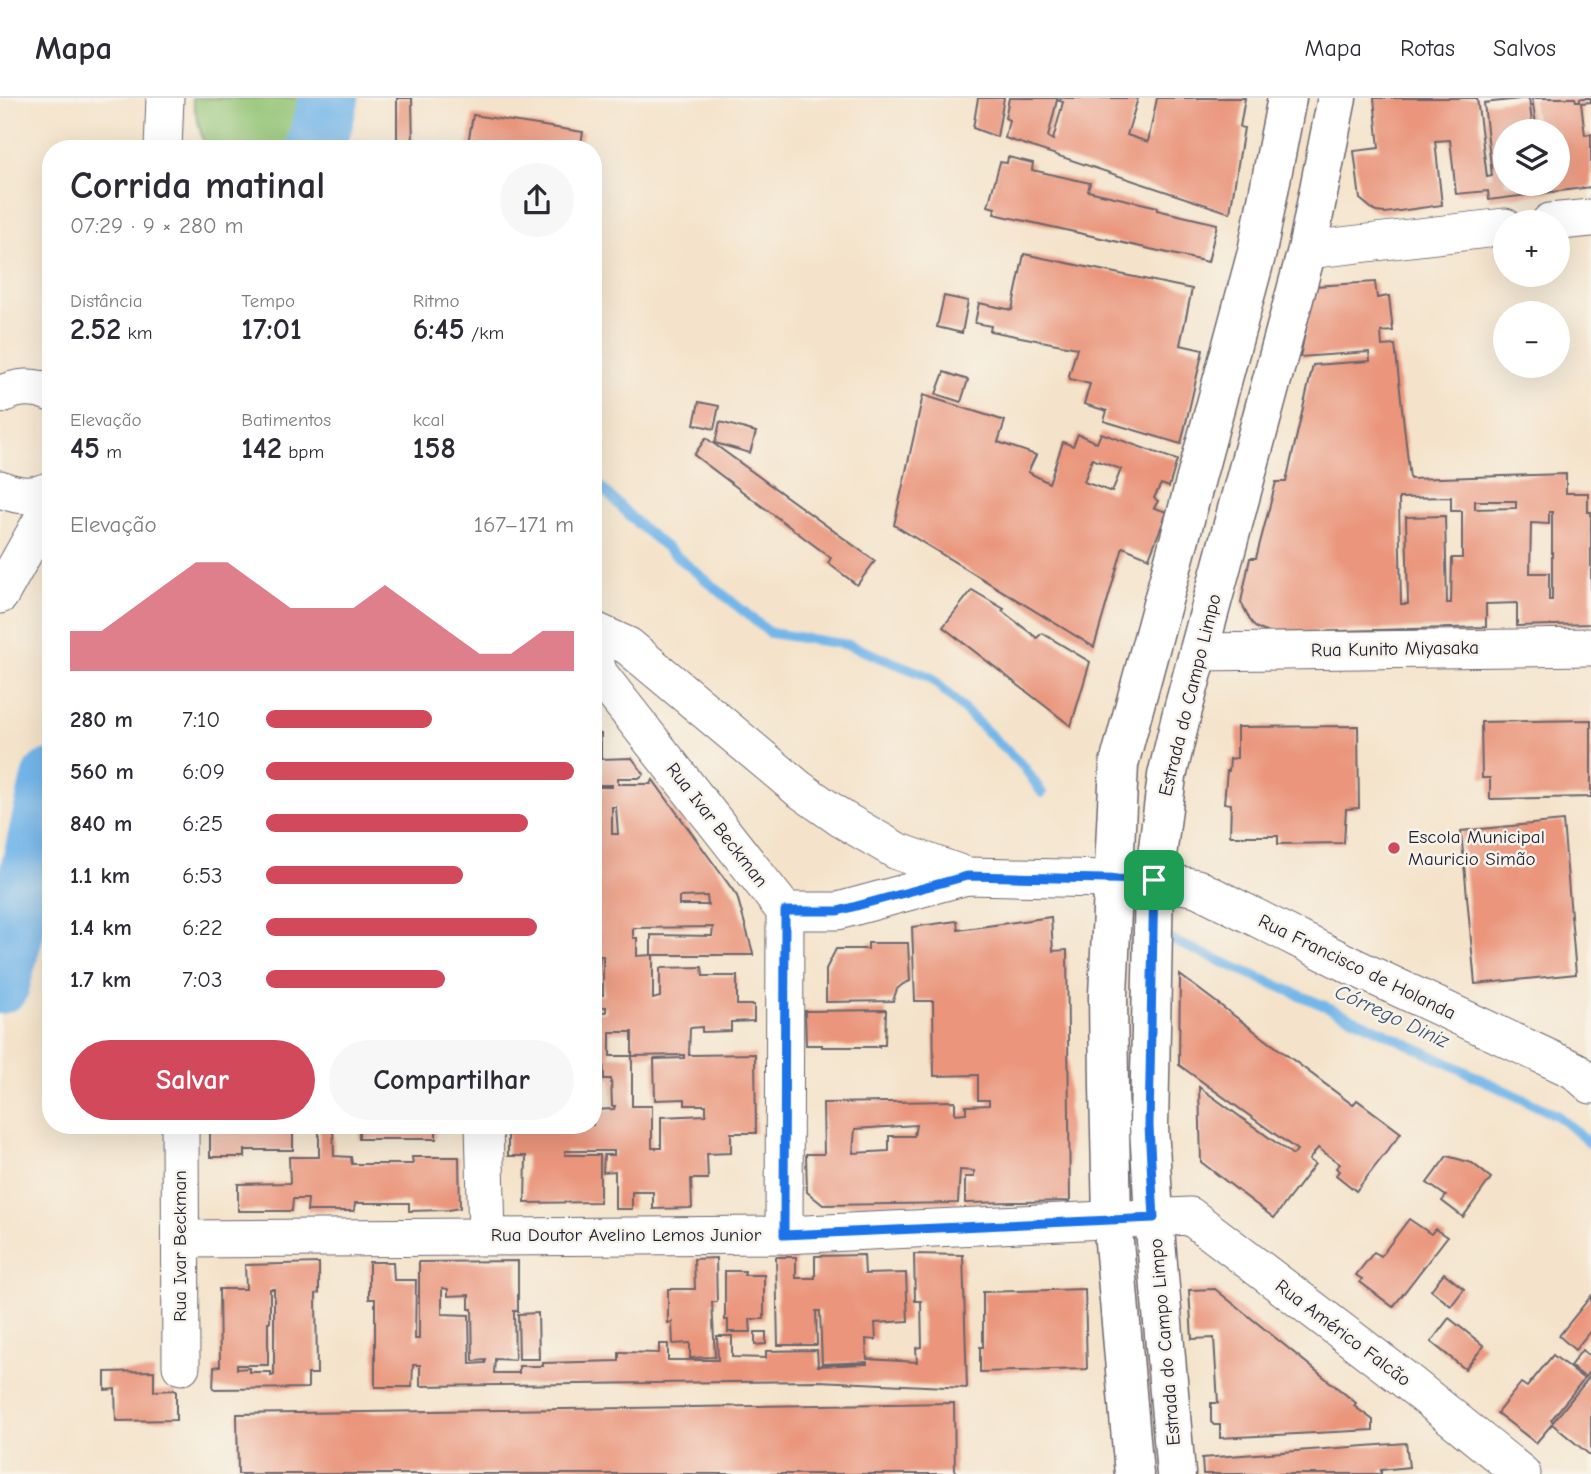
<!DOCTYPE html>
<html lang="pt">
<head>
<meta charset="utf-8">
<style>
  :root { --surface:#fff; --page:#f7f7f7; --text:#2b2b33; --muted:#7c7c81; --line:#e1e1e2; --accent:#d1495b }
  body { margin:0; font-family:"Comic Neue",sans-serif; background:var(--page); color:var(--text); height:100vh; display:flex; flex-direction:column; font-size:26px; white-space:nowrap }
  * { box-sizing:border-box; margin:0 }
  p { font-size:23px; color:var(--muted) }
  .icon { flex:none; width:38px; height:38px; fill:none; stroke:currentColor; stroke-width:2; stroke-linecap:round; stroke-linejoin:round }
  .map { position:relative; flex:1; overflow:hidden }
  .sheet { position:absolute; left:42px; top:42px; width:560px; height:994px; display:flex; flex-direction:column; background:var(--surface); border-radius:28px; box-shadow:0 7px 28px #0002 }
  .sheet>* { flex:none }
  .tools { position:absolute; left:1493px; top:21px; display:grid; gap:14px }
  .tools a { display:grid; place-items:center; width:77px; height:77px; border-radius:50%; background:var(--surface); box-shadow:0 7px 28px #0002; font-size:35px }
  .pin { position:absolute; display:grid; place-items:center; width:60px; height:60px; color:#fff; margin:-30px; border-radius:14px; box-shadow:0 4px 10px #0006 }
  .round { display:grid; place-items:center; flex:none; width:74px; height:74px; border-radius:37px; background:var(--page) }
  .head { display:flex; align-items:center; justify-content:space-between; height:119px; padding:0 28px }
  h1 { font-size:38px; font-weight:800; line-height:52px }
  .figures { display:grid; grid-template-columns:repeat(3,1fr); gap:10px; height:119px; padding:7px 28px }
  .figures div { display:grid; align-content:center }
  .figures b { font-size:30px; font-weight:800 }
  .figures small { font-size:19px; font-weight:400 }
  .figures p { font-size:19px }
  .chart { height:196px; padding:14px 28px }
  .chart p { display:flex; justify-content:space-between }
  .chart svg { width:100%; height:126px; margin-top:7px; fill:var(--accent); opacity:.7 }
  .cta { display:flex; gap:14px; margin-top:auto; padding:14px 28px }
  .cta a { flex:1; height:80px; border-radius:42px; background:var(--accent); color:#fff; font-size:28px; font-weight:800; line-height:80px; text-align:center }
  .cta a+a { background:var(--page); color:var(--text) }
  ul { padding:0 28px; list-style:none; font-size:23px }
  li { display:grid; grid-template-columns:112px 84px 1fr; align-items:center; height:52px }
  li i { height:18px; border-radius:9px; background:var(--accent) }
  header { display:flex; align-items:center; gap:42px; box-sizing:border-box; height:98px; padding:0 35px; background:var(--surface); border-bottom:2px solid var(--line) }
  header strong { font-size:33px }
  nav { display:flex; gap:38px; margin-inline-start:auto; font-size:24px }
  .map>svg:first-child { display:block }
  .green { fill:#90c272; stroke:#597256; stroke-width:2 }
  .lines { fill:none; stroke-linecap:round; stroke-linejoin:round }
  .stream { stroke:#73b6e9; stroke-width:10 }
  .river { stroke:#73b6e9; stroke-width:60 }
  .building { fill:#ea957b; fill-rule:evenodd }
  .minor-casing { stroke:#6c666d; stroke-width:39 }
  .major-casing { stroke:#6c666d; stroke-width:41 }
  .minor { stroke:#fff; stroke-width:37 }
  .major { stroke:#fff; stroke-width:38 }
  .route-casing { stroke:#fff; stroke-width:14 }
  .route { stroke:#1a73e8; stroke-width:9 }
  .poi-dot { fill:#d1495b; stroke:#f7f3e8; stroke-width:2.5 }
  .labels { text-anchor:middle; dominant-baseline:central; stroke-width:5; stroke-linejoin:round; paint-order:stroke }
  .street-label { font-size:19px; fill:#22223b; stroke:#f7f3e8 }
  .poi-label { font-size:19px; fill:#22223b; stroke:#f7f3e8; text-anchor:start }
  .water-label { font-size:21px; font-style:italic; fill:#3e5678; stroke:#f7f3e8 }
</style>
</head>
<body>
<header>
<strong>Mapa</strong>
<nav><a>Mapa</a><a>Rotas</a><a>Salvos</a></nav>
</header>
<div class="map">
<svg width="1591" height="1376" viewBox="0 0 1591 1376">
  <rect width="100%" height="100%" fill="#f7f3e8"/>
  <filter id="ink" filterUnits="userSpaceOnUse"><feTurbulence type="fractalNoise" baseFrequency=".0143" numOctaves="2"/><feDisplacementMap in="SourceGraphic" scale="14" xChannelSelector="R" yChannelSelector="G"/><feConvolveMatrix kernelMatrix="1 2 1 2 8 2 1 2 1" color-interpolation-filters="sRGB"/></filter>
  <filter id="wash" filterUnits="userSpaceOnUse"><feTurbulence type="fractalNoise" baseFrequency=".00686" numOctaves="4" result="noise"/><feDisplacementMap in="SourceGraphic" scale="28" xChannelSelector="R" yChannelSelector="G"/><feGaussianBlur stdDeviation="1.57" result="paint"/><feColorMatrix in="noise" values="0 0 0 0 0 0 0 0 0 0 0 0 0 0 0 0 0 1.4 0 .05"/><feComposite in="paint" operator="in"/></filter>
  <g filter="url(#wash)">
    <rect width="100%" height="100%" fill="#f4e3ca"/>
    <path class="green" d="M192 0H322L306 51H205Z"/>
    <g class="lines">
      <g class="stream">
        <path d="M593 381 639 427 770 535 849 547 930 579 1024 669 1042 695"/>
        <path d="M1169 841 1362 924 1558 1018 1591 1046"/>
      </g>
      <g class="river">
        <path d="M316 51 329 0"/>
        <path d="M0 886 32 765 51 681"/>
      </g>
    </g>
    <g id="blocks">
      <g class="building">
        <path d="M397 0H412L413 51H397Z"/>
        <path d="M978 0H1004L997 39 973 30Z"/>
        <path d="M1009 0H1138L1127 37 1148 44 1157 0H1245L1240 29 1244 30 1230 115 1005 40 1009 22 1005 20ZM1057 2 1063 4 1053 42 1048 39Z"/>
        <path d="M1374 0H1477L1487 79 1492 78 1484 5 1529 0 1533 33H1505V86H1558V33H1537L1532 0H1575L1576 3H1580V0H1591V4L1581 5 1585 37 1591 36V89L1489 102 1488 93 1456 96 1450 42 1435 43 1442 107 1385 115 1376 114 1360 101 1354 53 1379 50Z"/>
        <path d="M473 17 583 34 580 51H467Z"/>
        <path d="M1008 59 1033 65 1032 72 1090 85 1088 93 1158 109 1157 112 1217 126 1208 164 994 116 995 110 988 108 1000 64 1007 65Z"/>
        <path d="M1024 156 1192 191 1180 247 1203 252 1181 346 1104 323 1107 313 1084 306 1090 286 1070 281 1069 278 1077 250 990 233 991 228 975 225 979 205 1012 212Z"/>
        <path d="M1375 184 1377 200 1389 198 1393 233 1381 234 1382 248 1395 247 1410 381 1566 376V395H1588V414H1591V526L1517 528V505L1486 506V529L1268 535 1255 529 1250 522 1241 504 1250 460H1256L1276 384H1286L1313 267 1370 263 1369 254 1300 259 1315 188ZM1451 399V413H1462V460H1452L1451 505H1447L1445 418 1406 419 1408 506H1401L1399 400ZM1475 403H1516V410L1475 411ZM1549 414H1552V502H1549V475H1530L1531 425 1549 426Z"/>
        <path d="M944 198 968 203 962 235 937 229Z"/>
        <path d="M944 274 968 282 961 304 936 296Z"/>
        <path d="M923 297 1005 323 998 344 1036 357 1028 374 1049 385 1063 344 1073 348 1078 336 1097 345 1101 335 1177 362 1169 389 1161 386 1154 400 1158 403 1154 410 1167 414 1149 460 1123 449 1094 549 894 427ZM1092 361 1121 371 1112 394 1084 384Z"/>
        <path d="M699 304 719 308 714 331 694 326Z"/>
        <path d="M720 324 756 334 750 355 715 345Z"/>
        <path d="M706 340 875 463 857 487 828 465 831 460 694 357Z"/>
        <path d="M972 492 1004 511 1002 513 1037 540 1042 535 1090 564 1071 628 943 529Z"/>
        <path d="M1591 622V699L1490 701V680H1482L1481 624Z"/>
        <path d="M1358 628 1359 710 1346 711 1344 745 1278 746V738H1230L1231 706 1224 705 1227 673H1229L1230 661 1237 660V629Z"/>
        <path d="M593 636H601V661L632 660 644 676 639 680H618V686H651L653 682 714 766 737 798 753 855V857H653V901L660 899V870L702 869 703 878H737V907H754V923L731 924V933L702 934V929L690 930 689 957 755 956 756 1035H731V1055L707 1056 708 1081H691L692 1110 653 1111V1094H632V1111H615V1073L603 1074 604 1057H614V1053H565V1057H600V1104L525 1105 526 1058H508V1027H593V1012L614 1011 615 1008H612L611 981H604L603 958H593V914H606V909H593V897H603V858H600L598 881H593V858H597L596 801H594L593 774V689H612V687H593ZM612 709H616L618 736H612ZM707 798 708 807H679V799ZM713 829 712 838 651 837V857L637 858V840H633V830ZM610 934H632V958L684 957V960L654 961 655 1002 685 1001V1007H706V1017L661 1019V1050H652V1008H632V958H610Z"/>
        <path d="M1563 723 1576 876 1475 886 1461 733Z"/>
        <path d="M1051 819 1053 853 1067 852 1070 1103 965 1105V1079H974V1073L960 1072 958 1105 823 1107 807 1094 806 1056H824L823 1005 955 1003V1016L966 1015V1008L989 1007V1002H978V977L934 978 933 903H915L912 829 957 823 958 832ZM916 1027 914 1038H889V1053L853 1055 855 1031Z"/>
        <path d="M868 845H908L910 883 903 886 897 891 893 903 826 904V871L836 851H868Z"/>
        <path d="M1180 877 1353 1007 1357 1002 1401 1035 1356 1093 1336 1077 1339 1073 1336 1070 1340 1066 1318 1050 1309 1062 1315 1066 1274 1120 1201 1064 1199 989 1293 1057 1297 1052 1179 967Z"/>
        <path d="M886 912 885 947H879V949H822V947H806L805 913Z"/>
        <path d="M210 1027H293V1052H245V1059H210Z"/>
        <path d="M319 1027H333L334 1058 351 1059 352 1066H413L412 1059H459L460 1110 448 1112 409 1113V1105H355L354 1113H307L308 1101H293L292 1113H238V1086L290 1085 289 1059H319Z"/>
        <rect x="359" y="1027" width="77" height="14"/>
        <path d="M1447 1058 1472 1065 1491 1080 1463 1119 1442 1103 1446 1098 1427 1085Z"/>
        <path d="M1409 1121 1431 1136 1435 1131 1447 1139 1393 1209 1360 1184 1362 1181 1356 1177 1374 1154 1381 1158Z"/>
        <path d="M914 1156 963 1157 967 1290 818 1283 420 1288V1267H413L412 1289H375V1201H369V1164H393L394 1182H416L415 1241H419V1164L518 1163V1213H514L515 1262 495 1261 494 1275H519V1268H543V1265L619 1263V1254L659 1255V1246H668V1262H718L717 1238H732V1259L766 1260V1253L817 1252 818 1268 867 1266V1264L822 1266 820 1213H816L817 1247H778L776 1159H796V1180H815V1158L864 1157 865 1176 906 1175 908 1223 875 1225 876 1242 866 1241 867 1261 917 1264 916 1250 922 1249 921 1203H915ZM442 1190 448 1191V1198L469 1197V1211H472L473 1263 486 1262 485 1265 470 1266 469 1217 442 1216Z"/>
        <path d="M716 1160 717 1204H712L715 1259 690 1260V1245L673 1246 672 1224 668 1225V1191H695L694 1161Z"/>
        <path d="M319 1165V1195L316 1196 317 1276H308V1290L213 1291 214 1269 220 1268 219 1191H246L245 1167ZM270 1191H274V1277L271 1278V1274H249V1270L237 1271V1267H268V1224H270Z"/>
        <path d="M725 1173H745L744 1177H764V1221H750L751 1234H728V1222H725Z"/>
        <path d="M1444 1175 1464 1191 1451 1208 1431 1192Z"/>
        <path d="M1085 1191 1087 1271 980 1274V1249H983V1194Z"/>
        <path d="M1215 1191 1356 1305 1354 1308 1373 1322V1332L1220 1340V1327H1214L1211 1324V1305H1218L1214 1240 1192 1241 1189 1192Z"/>
        <path d="M1591 1198V1232L1575 1252 1559 1238Z"/>
        <path d="M538 1215 539 1261H519L518 1216Z"/>
        <path d="M1449 1220 1484 1248 1465 1271 1431 1244Z"/>
        <path d="M755 1234H766V1246L755 1247Z"/>
        <path d="M1582 1252 1591 1259V1271L1585 1279 1570 1268Z"/>
        <path d="M1553 1257 1584 1281 1551 1322 1553 1324 1591 1277V1358L1552 1326 1536 1345 1497 1315 1521 1285 1527 1289Z"/>
        <path d="M154 1273V1293L176 1292V1322L116 1323 115 1291 105 1292V1274Z"/>
        <path d="M954 1305 955 1376H238L237 1316Z"/>
        <path d="M1406 1345 1409 1369 1381 1372V1376H1203L1202 1360Z"/>
      </g>
    </g>
  </g>
  <g filter="url(#ink)">
    <use href="#blocks" fill-opacity="0" stroke="#6c666d" stroke-width="2"/>
    <g class="lines">
      <g class="minor-casing">
        <g id="minor">
          <path d="M163 51 165 0"/>
          <path d="M1550 124 1591 120"/>
          <path d="M1307 152 1505 129"/>
          <path d="M0 297C16 289 34 287 51 295"/>
          <path d="M0 391C17 398 33 400 51 392"/>
          <path d="M0 497 51 406"/>
          <path d="M593 532 628 548 799 691 842 721 897 753 967 778"/>
          <path d="M1198 554 1591 549"/>
          <path d="M593 556 599 576 785 813"/>
          <path d="M785 813H838L967 778 1154 782 1197 790 1352 868 1574 972 1591 987"/>
          <path d="M180 1027 181 1268"/>
          <path d="M484 1027 487 1138"/>
          <path d="M784 1137 785 813"/>
          <path d="M181 1141 784 1137 1190 1118 1403 1280 1522 1376"/>
        </g>
      </g>
      <g class="major-casing">
        <g id="major">
          <path d="M1134 1376 1112 1121 1109 987 1108 897 1119 666 1257 154 1287 0"/>
          <path d="M1176 1376 1154 1120 1149 1028 1154 782 1167 678 1181 619 1307 152 1337 0"/>
        </g>
      </g>
      <use href="#minor" class="minor"/>
      <use href="#major" class="major"/>
    </g>
  </g>
  <g class="lines" filter="url(#ink)">
    <g class="route-casing">
      <path id="route" d="M967 778 1154 782 1149 1028 1154 1120 784 1137 785 813H838Z"/>
    </g>
    <use href="#route" class="route"/>
  </g>
  <circle class="poi-dot" cx="1394" cy="750" r="7"/>
  <g class="labels">
    <g class="street-label">
      <text transform="translate(1395 551) rotate(-1)">Rua Kunito Miyasaka</text>
      <text transform="translate(1190 597) rotate(-76)">Estrada do Campo Limpo</text>
      <text transform="translate(717 727) rotate(52)">Rua Ivar Beckman</text>
      <text transform="translate(1357 869) rotate(26)">Rua Francisco de Holanda</text>
      <text x="626" y="1137">Rua Doutor Avelino Lemos Junior</text>
      <text transform="translate(180 1148) rotate(-90)">Rua Ivar Beckman</text>
      <text transform="translate(1343 1235) rotate(37)">Rua Américo Falcão</text>
      <text transform="translate(1165 1244) rotate(-95)">Estrada do Campo Limpo</text>
    </g>
    <g class="poi-label">
      <text x="1408" y="739">Escola Municipal<tspan x="1408" dy="22">Mauricio Simão</tspan></text>
    </g>
    <g class="water-label">
      <text transform="translate(1392 918) rotate(25)">Córrego Diniz</text>
    </g>
  </g>
</svg>
<div class="tools">
<a><svg class="icon" aria-label="layers" viewBox="0 0 24 24"><path d="M12 4l9 5-9 5-9-5zM3 14l9 5 9-5"/></svg></a>
<a>+</a>
<a>−</a>
</div>
<div class="pin" style="left:1154px;top:782px;background:#1e9e55"><svg class="icon" aria-label="arrive" viewBox="0 0 24 24"><path d="M6 21V4h12l-3 4 3 4H6"/></svg></div>
<section class="sheet">
<div class="head"><div><h1>Corrida matinal</h1><p>07:29 · 9 × 280 m</p></div><a class="round"><svg class="icon" aria-label="share" viewBox="0 0 24 24"><path d="M12 15V3M7 8l5-5 5 5M5 13v7h14v-7"/></svg></a></div>
<div class="figures">
<div><p>Distância</p><b>2.52<small> km</small></b></div>
<div><p>Tempo</p><b>17:01</b></div>
<div><p>Ritmo</p><b>6:45<small> /km</small></b></div>
</div>
<div class="figures">
<div><p>Elevação</p><b>45<small> m</small></b></div>
<div><p>Batimentos</p><b>142<small> bpm</small></b></div>
<div><p>kcal</p><b>158</b></div>
</div>
<div class="chart"><p><span>Elevação</span>167–171 m</p>
<svg viewBox="0 0 160 44" preserveAspectRatio="none"><path d="M0 44V30L10 30L20 22L30 14L40 6L50 6L60 14L70 22L80 22L90 22L100 14L110 22L120 30L130 38L140 38L150 30L160 30V44z"/></svg>
</div>
<ul>
<li><b>280 m</b>7:10<i style="width:54%"></i></li>
<li><b>560 m</b>6:09<i style="width:100%"></i></li>
<li><b>840 m</b>6:25<i style="width:85%"></i></li>
<li><b>1.1 km</b>6:53<i style="width:64%"></i></li>
<li><b>1.4 km</b>6:22<i style="width:88%"></i></li>
<li><b>1.7 km</b>7:03<i style="width:58%"></i></li>
</ul>
<div class="cta"><a>Salvar</a><a>Compartilhar</a></div>
</section>
</div>
</body>
</html>
